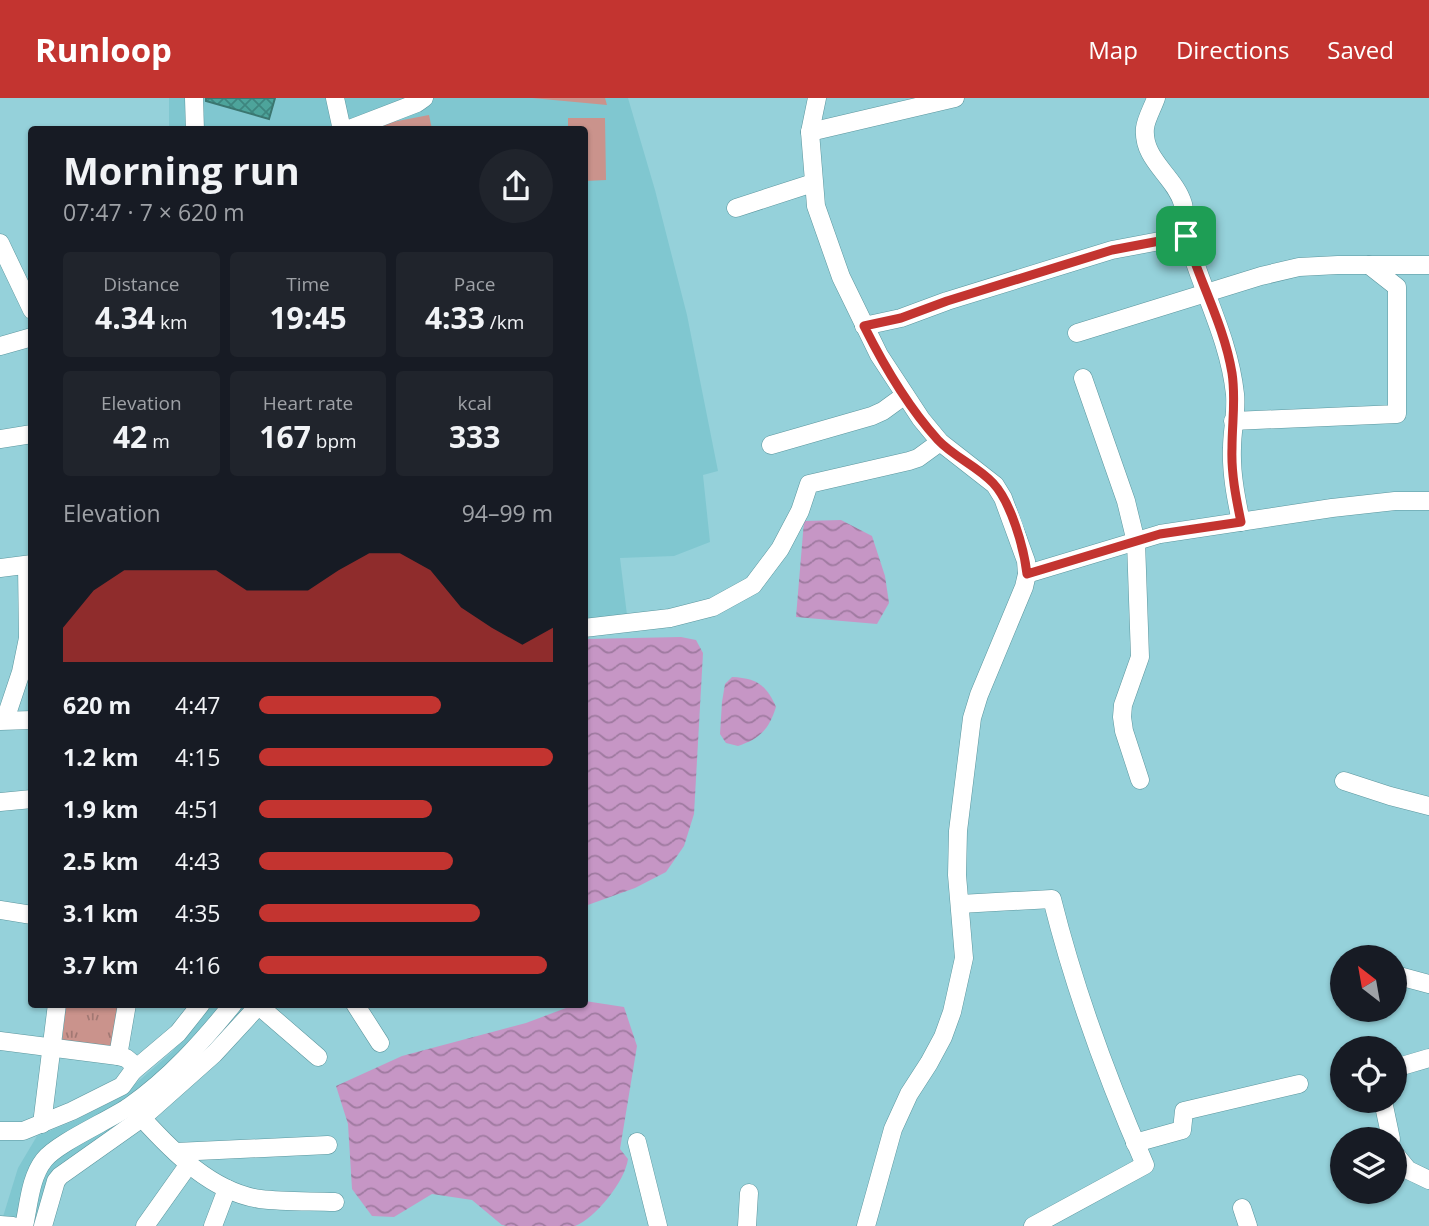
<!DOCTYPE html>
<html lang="en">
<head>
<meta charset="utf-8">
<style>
  :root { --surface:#171b24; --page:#20242c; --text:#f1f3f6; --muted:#9ea1a6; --accent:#c33430 }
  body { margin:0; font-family:"Open Sans",sans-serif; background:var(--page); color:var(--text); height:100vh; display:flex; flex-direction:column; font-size:26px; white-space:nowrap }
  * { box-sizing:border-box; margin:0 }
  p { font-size:23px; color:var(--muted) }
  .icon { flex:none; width:38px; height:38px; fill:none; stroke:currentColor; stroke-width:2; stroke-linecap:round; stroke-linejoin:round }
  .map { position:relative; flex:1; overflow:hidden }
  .sheet { position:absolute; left:28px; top:28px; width:560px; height:882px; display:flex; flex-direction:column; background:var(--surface); border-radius:7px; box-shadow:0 2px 5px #0004 }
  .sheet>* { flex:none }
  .needle { width:46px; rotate:329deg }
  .buttons { position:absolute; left:1330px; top:847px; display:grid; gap:14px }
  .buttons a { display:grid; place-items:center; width:77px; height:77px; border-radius:50%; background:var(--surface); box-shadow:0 2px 5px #0004; font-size:35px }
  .pin { position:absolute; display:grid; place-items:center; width:60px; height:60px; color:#fff; margin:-30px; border-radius:14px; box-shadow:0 4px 10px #0006 }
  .round { display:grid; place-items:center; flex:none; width:74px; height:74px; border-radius:37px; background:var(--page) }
  .overview { display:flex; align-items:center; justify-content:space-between; height:119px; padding:0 35px }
  h1 { font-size:38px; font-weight:700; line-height:52px }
  .metrics { display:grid; grid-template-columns:repeat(3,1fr); gap:10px; height:119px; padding:7px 35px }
  .metrics div { display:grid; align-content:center; border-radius:7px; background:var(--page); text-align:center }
  .metrics b { font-size:30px; font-weight:700 }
  .metrics small { font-size:19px; font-weight:400 }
  .metrics p { font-size:19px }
  .chart { height:196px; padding:14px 35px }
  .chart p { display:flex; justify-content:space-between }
  .chart svg { width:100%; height:126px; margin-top:7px; fill:var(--accent); opacity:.7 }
  ul { padding:0 35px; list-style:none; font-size:23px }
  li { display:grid; grid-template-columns:112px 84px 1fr; align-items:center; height:52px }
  li i { height:18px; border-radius:9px; background:var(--accent) }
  header { display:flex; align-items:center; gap:42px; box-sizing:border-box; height:98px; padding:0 35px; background:var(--accent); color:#fff }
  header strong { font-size:33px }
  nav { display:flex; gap:38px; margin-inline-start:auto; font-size:24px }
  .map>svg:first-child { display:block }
  .built { fill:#80c7d0 }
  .grass { fill:#ca938c }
  .park { fill:url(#park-tufts) }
  .water { fill:url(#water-waves) }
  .building { fill:url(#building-cross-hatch); stroke:#3b7670; stroke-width:2 }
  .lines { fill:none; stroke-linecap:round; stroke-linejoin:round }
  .minor-casing { stroke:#5b969e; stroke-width:19 }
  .minor { stroke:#fff; stroke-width:18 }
  .route-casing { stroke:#fff; stroke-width:14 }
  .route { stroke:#c33430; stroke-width:9 }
</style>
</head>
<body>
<header>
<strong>Runloop</strong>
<nav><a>Map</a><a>Directions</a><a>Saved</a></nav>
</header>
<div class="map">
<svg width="1429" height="1128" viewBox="0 0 1429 1128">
  <defs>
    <pattern id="park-tufts" width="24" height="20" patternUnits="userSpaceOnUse" patternTransform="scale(1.75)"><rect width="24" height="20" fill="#ca938c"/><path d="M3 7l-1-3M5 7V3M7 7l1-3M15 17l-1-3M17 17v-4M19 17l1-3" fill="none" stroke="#a27873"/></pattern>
    <pattern id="water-waves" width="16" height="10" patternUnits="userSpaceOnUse" patternTransform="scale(1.75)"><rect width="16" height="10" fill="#c696c5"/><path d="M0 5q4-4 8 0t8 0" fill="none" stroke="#9f7aa0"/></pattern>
    <pattern id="building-cross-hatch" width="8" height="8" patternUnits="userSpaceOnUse" patternTransform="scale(1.75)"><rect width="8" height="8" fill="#4da49b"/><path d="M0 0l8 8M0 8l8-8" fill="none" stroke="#3e867f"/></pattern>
  </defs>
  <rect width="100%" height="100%" fill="#95d1da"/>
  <g class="built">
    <path d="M169 0H628L655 92 687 217 718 373 703 377 710 444 674 458 620 460 627 517 585 525 584 32H169Z"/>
    <path d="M209 907H252L181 981 55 1073 40 1128 2 1122 18 1070 37 1038 76 1022 119 1000 172 954Z"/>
  </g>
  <g class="grass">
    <path d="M532 0H605L607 7Z"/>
    <path d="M429 17 432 31 361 30Z"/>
    <path d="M568 20H605L606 82 585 83 584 32 568 31Z"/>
  </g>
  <path class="park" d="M66 907H122L114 956 61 952Z"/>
  <g class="water">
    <path d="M841 422 872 438 885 478 889 505 877 526 796 519 804 423Z"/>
    <path d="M681 539 696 542 703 555 694 716 684 748 666 774 635 790 585 808V541Z"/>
    <path d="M732 579C756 580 767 587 776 609 769 631 760 641 738 648L726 645 720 636 722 604 725 586Z"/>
    <path d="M585 903 624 909 637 948 620 1051 628 1061C625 1083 596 1120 575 1128H507L502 1127 472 1102 432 1096 394 1119 372 1118 352 1091 348 1026 336 988 402 958 526 925 574 907 584 906Z"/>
  </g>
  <path class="building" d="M206 0H275L269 21 206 3Z"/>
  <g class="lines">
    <g class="minor-casing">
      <g id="minor">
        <path d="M194 0 195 32"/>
        <path d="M335 0 342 32"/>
        <path d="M817 0 810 34 816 108 841 179 879 257 921 321 940 344 995 387 1003 400 1026 463 1027 476 1024 489 979 597 972 620 958 733 957 777 964 860 952 914 943 939 929 965 909 996 893 1031 866 1128"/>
        <path d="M1156 0C1153 9 1146 21 1145 30 1142 62 1175 78 1183 106 1186 118 1184 131 1188 143 1203 195 1229 241 1235 296 1237 313 1232 332 1232 350 1231 375 1236 400 1241 424"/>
        <path d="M347 32 417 5 424 0"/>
        <path d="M810 34 955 0"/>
        <path d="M736 110 813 85"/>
        <path d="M0 145 32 212"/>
        <path d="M864 228 901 220 947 203 1112 152 1186 138"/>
        <path d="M1077 235 1261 178 1299 169 1338 167H1429"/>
        <path d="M0 248 32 239"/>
        <path d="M1083 280 1126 403 1136 444 1140 559 1123 607 1122 619 1124 633 1140 682"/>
        <path d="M1233 323 1397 316V189L1369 167"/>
        <path d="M0 341 32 336"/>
        <path d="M771 347 872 318 883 313 905 297"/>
        <path d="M0 470 32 466"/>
        <path d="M1027 476 1160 436 1332 410 1395 403H1429"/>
        <path d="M584 530 670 520 713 509 753 487 780 451 800 413 809 386 909 363 918 360 940 344"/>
        <path d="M5 622 21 574 28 540 27 467"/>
        <path d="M0 623 32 622"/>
        <path d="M1344 683 1390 698 1429 708"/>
        <path d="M0 704 32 701"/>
        <path d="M960 806 1052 801C1075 893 1107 980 1145 1067L1033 1128"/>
        <path d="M0 812 32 817"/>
        <path d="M1399 878 1429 886"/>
        <path d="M355 906 380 945"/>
        <path d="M259 908 318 959"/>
        <path d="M0 943 118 958 126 960 132 965 133 973 122 988 72 1013 23 1033H0"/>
        <path d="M118 958 127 906"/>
        <path d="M1395 970 1429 960"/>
        <path d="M133 973 178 935 201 906"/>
        <path d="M1383 1003 1391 1041"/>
        <path d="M142 1020C173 1054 212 1094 260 1101 284 1104 310 1103 335 1104"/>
        <path d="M42 1026 57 906"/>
        <path d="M637 1044 658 1128"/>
        <path d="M1135 1045 1182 1032 1184 1013 1299 986"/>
        <path d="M176 1054 328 1047"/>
        <path d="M1395 1056 1408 1072 1429 1082"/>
        <path d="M1242 1110 1248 1128"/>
        <path d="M0 1127 13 1128"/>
        <path d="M24 1128C29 1106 30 1080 44 1062 57 1045 110 1022 130 1008 170 980 202 944 233 906"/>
        <path d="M43 1128 56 1083 60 1078 142 1020 214 956 260 906"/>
        <path d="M145 1128 189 1066"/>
        <path d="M213 1128 227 1091"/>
        <path d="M747 1128 749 1095"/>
      </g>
    </g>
    <use href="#minor" class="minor"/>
  </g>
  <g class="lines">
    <g class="route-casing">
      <path id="route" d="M1186 138C1200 185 1224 227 1232 275 1236 301 1232 324 1232 350 1231 375 1236 400 1241 424L1160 436 1027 476C1024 450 1011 404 993 385 977 368 954 359 938 342 908 309 884 268 864 228L901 220 947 203 1112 152Z"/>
    </g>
    <use href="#route" class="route"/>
  </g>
</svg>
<div class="buttons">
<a><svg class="needle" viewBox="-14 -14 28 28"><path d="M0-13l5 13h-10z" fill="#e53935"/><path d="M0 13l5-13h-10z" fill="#9ea1a6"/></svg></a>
<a><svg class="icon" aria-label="locate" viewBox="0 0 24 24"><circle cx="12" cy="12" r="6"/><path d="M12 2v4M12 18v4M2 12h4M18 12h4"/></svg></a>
<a><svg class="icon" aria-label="layers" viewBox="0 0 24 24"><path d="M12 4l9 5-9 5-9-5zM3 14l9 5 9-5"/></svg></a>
</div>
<div class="pin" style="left:1186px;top:138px;background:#1e9e55"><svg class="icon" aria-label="arrive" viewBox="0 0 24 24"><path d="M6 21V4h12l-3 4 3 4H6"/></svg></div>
<section class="sheet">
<div class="overview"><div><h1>Morning run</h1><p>07:47 · 7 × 620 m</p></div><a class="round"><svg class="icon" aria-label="share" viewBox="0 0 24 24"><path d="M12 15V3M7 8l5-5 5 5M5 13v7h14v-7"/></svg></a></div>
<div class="metrics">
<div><p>Distance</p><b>4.34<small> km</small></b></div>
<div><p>Time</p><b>19:45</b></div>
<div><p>Pace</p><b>4:33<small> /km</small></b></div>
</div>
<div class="metrics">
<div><p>Elevation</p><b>42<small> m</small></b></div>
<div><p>Heart rate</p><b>167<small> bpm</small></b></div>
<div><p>kcal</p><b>333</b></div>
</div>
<div class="chart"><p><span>Elevation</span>94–99 m</p>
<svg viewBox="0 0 160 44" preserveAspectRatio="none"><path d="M0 44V32L10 19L20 12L30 12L40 12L50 12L60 19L70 19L80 19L90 12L100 6L110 6L120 12L130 25L140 32L150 38L160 32V44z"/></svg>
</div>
<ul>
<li><b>620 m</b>4:47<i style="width:62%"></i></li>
<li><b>1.2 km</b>4:15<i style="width:100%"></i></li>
<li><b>1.9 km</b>4:51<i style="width:59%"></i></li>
<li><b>2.5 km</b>4:43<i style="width:66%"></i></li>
<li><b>3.1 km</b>4:35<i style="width:75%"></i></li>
<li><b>3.7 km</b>4:16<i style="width:98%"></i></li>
</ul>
</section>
</div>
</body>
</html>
